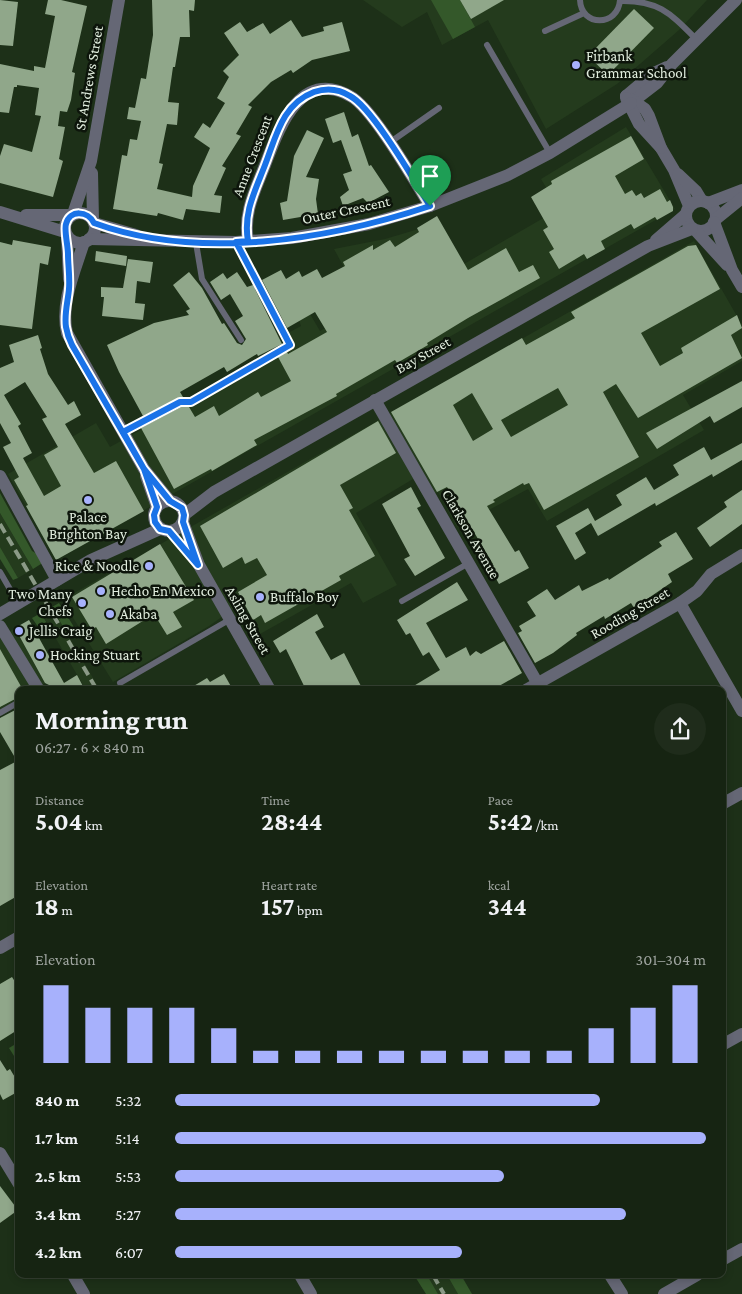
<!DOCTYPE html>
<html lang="en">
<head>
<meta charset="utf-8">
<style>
  :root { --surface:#162412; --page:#1f2c1b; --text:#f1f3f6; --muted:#9ea49f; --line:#354132; --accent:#a7b1fc }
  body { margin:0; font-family:"Crimson Pro",serif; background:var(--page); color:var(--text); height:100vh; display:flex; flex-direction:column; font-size:19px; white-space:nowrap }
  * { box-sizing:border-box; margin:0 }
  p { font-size:16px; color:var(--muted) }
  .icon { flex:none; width:28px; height:28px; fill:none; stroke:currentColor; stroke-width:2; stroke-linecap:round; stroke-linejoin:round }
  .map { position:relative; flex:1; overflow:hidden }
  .drawer { position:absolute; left:15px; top:686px; width:711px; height:592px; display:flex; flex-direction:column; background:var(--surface); border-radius:10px; box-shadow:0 2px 8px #0003,0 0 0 1px var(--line) }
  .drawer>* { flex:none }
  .pin { position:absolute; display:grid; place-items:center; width:42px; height:42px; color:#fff; margin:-51px -21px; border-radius:50% 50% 50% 0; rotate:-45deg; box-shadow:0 0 5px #0007 }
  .pin .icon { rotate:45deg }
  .round { display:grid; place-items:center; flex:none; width:52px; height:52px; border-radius:26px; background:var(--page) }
  .head { display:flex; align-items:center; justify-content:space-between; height:85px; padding:0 20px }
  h1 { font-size:28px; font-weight:700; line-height:38px }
  .stats { display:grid; grid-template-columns:repeat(3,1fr); gap:8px; height:85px; padding:5px 20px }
  .stats div { display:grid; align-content:center }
  .stats b { font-size:25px; font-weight:700 }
  .stats small { font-size:14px; font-weight:400 }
  .stats p { font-size:14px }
  .chart { height:140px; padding:10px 20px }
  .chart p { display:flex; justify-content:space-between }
  .chart svg { width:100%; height:90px; margin-top:5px; stroke:var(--accent); stroke-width:6 }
  ul { padding:0 20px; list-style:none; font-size:16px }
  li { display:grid; grid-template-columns:80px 60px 1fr; align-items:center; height:38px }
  li i { height:12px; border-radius:6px; background:var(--accent) }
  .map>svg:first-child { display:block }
  .built { fill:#243b1d }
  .green { fill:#34582a }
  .building { fill:#90a78a; fill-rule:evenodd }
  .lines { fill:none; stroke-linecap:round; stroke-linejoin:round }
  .service { stroke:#656775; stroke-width:6 }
  .minor { stroke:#656775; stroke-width:12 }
  .tertiary { stroke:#656775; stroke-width:12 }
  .rail { stroke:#8b9a87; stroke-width:4; stroke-dasharray:10 5; stroke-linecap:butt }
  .route-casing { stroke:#fff; stroke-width:10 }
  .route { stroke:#1a73e8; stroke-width:6 }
  .poi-dot { fill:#a7b1fc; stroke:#0d150b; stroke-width:2 }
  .labels { text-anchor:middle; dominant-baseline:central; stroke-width:5; stroke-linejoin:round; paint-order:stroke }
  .poi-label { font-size:15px; fill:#e1edde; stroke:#0d150b; text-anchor:start }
  .street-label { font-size:15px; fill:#e1edde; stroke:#0d150b }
</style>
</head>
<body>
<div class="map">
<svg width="742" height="1294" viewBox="0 0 742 1294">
  <rect width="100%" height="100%" fill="#1d3018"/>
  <g class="built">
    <path d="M363 0H707L679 30 617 84 546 129 488 20 442 45 427 12 402 27Z"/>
    <path d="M626 127 675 209 56 560 8 474 96 423 110 447 161 419 170 416 294 346 288 333 301 326 299 320 310 314 320 331 365 306 334 249 385 239 439 223 464 264 559 209 541 179Z"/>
    <path d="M694 241 742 325V361L683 395 704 430 547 521 528 489 457 527 438 492 425 499 413 479 356 513 397 585 363 603 351 583 260 634 243 602 209 626 113 682 62 600Z"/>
    <path d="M0 513 33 569 18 578 0 547Z"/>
    <path d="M52 607 66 632 100 690H86L41 613Z"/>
    <path d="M29 620 68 690 45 683 38 690H19V706L0 716V637Z"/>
    <path d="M427 1275H447L458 1294H438Z"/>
  </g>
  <g class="green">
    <path d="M431 0H460L475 27 453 39Z"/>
    <path d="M0 493 32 551 41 556 44 562 33 569 0 513Z"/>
    <path d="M0 547 18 578 13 580 0 559Z"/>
    <path d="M59 603 74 627 66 632 52 607Z"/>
    <path d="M41 613 49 627 41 631 32 618Z"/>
    <path d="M19 1042V1064L9 1048Z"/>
    <path d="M414 1275H427L438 1294H426Z"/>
    <path d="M447 1275H461L472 1294H458Z"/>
  </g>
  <g class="building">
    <path d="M0 0 18 2 13 46 0 45Z"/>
    <path d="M48 0H61L87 6 72 72 75 73 71 100 67 112 60 111 58 126 65 127 59 159 63 161 53 197 0 183V156L4 144 32 152 41 116 35 115 39 88 17 85V87H14L9 113 0 112V64L34 71V66L45 68 55 16 45 14Z"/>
    <path d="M152 0H195L194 11 189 10 190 37H180L175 67H173L168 102 179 103 177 125 167 124 159 163 163 164 157 189 192 197 193 186 210 148 194 137 203 123 210 128 225 103 217 98 229 77 223 71 239 55 224 33 240 22 247 32 263 23 270 34 291 20 302 37 324 31 323 27 342 22 350 51 312 60 293 73 291 70 271 82 248 105 252 107 236 134 241 136 222 166 226 168 214 195 222 196 220 213 186 209 183 220 158 213 157 216 113 209 122 155 127 156 130 139 137 140 141 121 127 119 129 107 135 108 141 78 146 79 153 35Z"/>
    <path d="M460 0H504L471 19Z"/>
    <path d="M634 9 654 28 608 75 588 56Z"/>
    <path d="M344 112 352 137 358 134 369 166 371 165 389 192 368 203 363 198 343 206 340 197 349 190 343 174 352 171 341 140 333 143 325 119Z"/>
    <path d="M307 130 324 138 306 177 319 179 316 199 318 214 283 220 280 203 287 201 294 156Z"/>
    <path d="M631 136 644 159 615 176 625 194 632 190 636 196 641 193 644 198 660 189 667 202 670 200 673 207V211L657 220 655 217 634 229 631 224 601 241 605 249 587 259 584 254 559 269 549 252 554 249 543 230 548 227 531 197 552 184 551 181Z"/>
    <path d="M437 216 468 270 506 248 519 272 533 265 540 278 468 318 427 343 428 345 397 363 395 360 336 394 337 396 254 440 257 445 212 471 211 469 174 489 141 428 181 407H189L195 417 214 406 219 416 258 392 261 397 291 381 278 357 287 352 288 354 327 332 315 312 287 328 262 280 281 270 286 279 299 271 302 277 317 269 322 278 345 266 343 262 373 245V250L390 240 395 247 419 232 417 228Z"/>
    <path d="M13 240 51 247 48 265 40 263 32 329 0 325V242L12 245Z"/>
    <path d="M696 245 720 289 641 333 660 366 683 353 681 348 737 315 742 328 731 335 742 358 638 418 616 384 603 392 639 457 544 510 529 483 524 485 523 483 493 500 495 502 487 506 515 552 519 550 529 568 499 584 489 566 493 564 447 487 437 492 391 412 522 338 526 345 575 318 571 312 688 246ZM558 388 568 405 511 437 501 420ZM472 393 493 429 473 441 453 405Z"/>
    <path d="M96 251 127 256 126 266 95 261Z"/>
    <path d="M128 259 153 262 150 283 137 281 135 303 145 304 143 320 102 316 104 297H101V287L123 288Z"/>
    <path d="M189 272 202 288 222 324 224 323 237 343 242 345 246 339 235 321 243 316 230 294 221 300 210 282 223 273 227 279 237 272 247 287 253 285 282 344 258 356 257 354 227 372 224 367 180 392 183 397 143 416 119 372 107 345 154 323 189 315 186 311 190 309 173 285Z"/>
    <path d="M38 335 42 348 40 349 48 374 68 405 74 401 81 415 65 424 94 473 116 461 144 511 56 560 26 506 28 505 14 480 19 477 3 447 11 443 0 423V368L14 362 9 345ZM25 382 47 417 42 419 58 447 44 455 61 486 44 496 23 458 32 453 18 426 21 424 4 395Z"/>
    <path d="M742 381V407L714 423 710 416 657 449 646 433Z"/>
    <path d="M378 421 396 453 340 485 353 508 349 510 375 556 339 576 341 580 265 623 261 615 253 620 238 592 267 575 257 558 245 564 242 557 223 568 200 526Z"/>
    <path d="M742 443V460L713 477 712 474 656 506 655 503 598 536 591 523 575 533 586 553 575 560 556 526 588 508 595 521 622 505 616 495 646 477 654 490 679 475 673 465 704 447 711 460Z"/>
    <path d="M411 487 421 506 417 508 445 558 415 576 404 559 410 556 382 504Z"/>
    <path d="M742 490V524L710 547 697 528 727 507 724 502Z"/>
    <path d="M676 532 693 559 668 574 672 582 634 608 631 603 605 619 604 616 576 633 577 635 553 653 535 663 518 633 522 631 519 626 536 616 527 602 547 589 555 600 579 585 582 591 608 578 609 580 662 546 659 542Z"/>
    <path d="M160 544 194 600 173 612 182 627 167 635 154 614 106 644 96 627 92 630 72 597Z"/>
    <path d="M457 582 468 600 426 623 446 658 466 647 470 656 476 651 481 654 504 641 522 673 492 690H407L440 670 429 652 423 656 410 633 406 635 397 620Z"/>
    <path d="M317 614 324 627 315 632 331 660 344 653 363 690H306L286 649 280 653 273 641Z"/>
    <path d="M29 620 64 683 77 675 85 690H51L55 688 45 683 15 628Z"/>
    <path d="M0 649 23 690H19V697L0 707Z"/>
    <path d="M224 674 233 690H187L207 678 210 682Z"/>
    <path d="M19 708V895L0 906V770L17 761 0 732V718Z"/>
    <path d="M12 977 19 988V1018L15 1020 19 1029 0 1041V984Z"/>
    <path d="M0 1060 7 1071 10 1069 19 1084V1091L3 1100 0 1094Z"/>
    <path d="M0 1186 18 1210 0 1223Z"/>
  </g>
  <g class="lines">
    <g class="service">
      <path d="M580 0C581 27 618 27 620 0"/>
      <path d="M620 1C659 0 671 14 697 40"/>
      <path d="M545 31 584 13"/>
      <path d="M487 45 550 153"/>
      <path d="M389 143 439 108"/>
      <path d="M196 243 202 279 241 340"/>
      <path d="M123 432 180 402H191L290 345 236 242"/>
      <path d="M0 572 18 603"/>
      <path d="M402 601 469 563"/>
      <path d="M120 683 229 620"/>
      <path d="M0 713 19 702"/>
    </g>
    <g class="minor">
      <path d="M626 96 652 74 667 67"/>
      <path d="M631 103 657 83 672 64 736 0"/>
      <path d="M248 241C243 213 255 191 265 165 279 129 299 68 350 96 372 107 415 182 430 206"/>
      <path d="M375 400 538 684"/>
      <path d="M0 476 57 580"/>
      <path d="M680 603 742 711"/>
      <path d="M0 626 39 690"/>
      <path d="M526 690 680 603 697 591 711 574 742 555"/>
      <path d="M722 804 742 793"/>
      <path d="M0 948 19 937"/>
      <path d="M722 1045 742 1034"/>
      <path d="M0 1153 19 1184"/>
      <path d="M722 1260 742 1249"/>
      <path d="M73 1275 84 1294"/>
      <path d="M300 1275 311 1294"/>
      <path d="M664 1294 697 1275"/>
    </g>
    <g class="tertiary">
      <path d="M626 96 645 109 649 116 661 148 674 170 689 206"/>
      <path d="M626 98 639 124 661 148"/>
      <path d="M92 173 93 220"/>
      <path d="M678 174 696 191 702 201"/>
      <circle cx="701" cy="216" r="15"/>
      <path d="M708 203 742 190"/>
      <path d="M0 212 65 232"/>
      <circle cx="80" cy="228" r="15"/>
      <path d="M73 214 91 161 119 0"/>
      <path d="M26 215H72"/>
      <path d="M716 219 742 198"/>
      <path d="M714 222 732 270 742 287"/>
      <path d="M94 223 136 235"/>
      <path d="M696 231 727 265"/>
      <path d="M67 236 69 279"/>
      <path d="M89 239 236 242 292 238 369 224 430 206 508 175 550 153 631 103"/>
      <path d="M656 240 686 214"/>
      <path d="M84 242C75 271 60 303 67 333L144 469 170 501"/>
      <path d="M146 476 157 507"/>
      <circle cx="169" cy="516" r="15"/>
      <path d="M184 515 214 492 648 246 692 229"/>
      <path d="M183 522 199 565 270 690"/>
      <path d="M0 614 91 560 160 529"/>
      <path d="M610 1275 622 1294"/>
    </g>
    <g class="rail">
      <path d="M0 524 97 690"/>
      <path d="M433 1275 444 1294"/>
    </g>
  </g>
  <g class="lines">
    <g class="route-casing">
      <path id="route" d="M430 206C328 240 198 261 94 223 88 211 70 209 66 224 64 230 68 246 68 254 68 265 70 277 69 289 68 301 64 314 66 327 67 333 69 339 72 345L144 469 170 501 182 508 184 515 183 522 198 565 169 531 160 529 155 522 154 515 157 507 144 469 123 432 180 402H191L290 345 236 242 248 241C243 213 255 191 265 165 276 137 282 104 314 92 326 88 339 89 350 96 372 107 415 182 430 206"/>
    </g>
    <use href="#route" class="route"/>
  </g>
  <g class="poi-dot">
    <circle cx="576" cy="65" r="5"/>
    <circle cx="88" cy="500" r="5"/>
    <circle cx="149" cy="566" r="5"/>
    <circle cx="101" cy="591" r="5"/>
    <circle cx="260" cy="597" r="5"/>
    <circle cx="82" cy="603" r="5"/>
    <circle cx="110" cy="614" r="5"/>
    <circle cx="19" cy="631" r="5"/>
    <circle cx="40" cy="655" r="5"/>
  </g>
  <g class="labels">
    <g class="poi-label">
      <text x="586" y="56">Firbank<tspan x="586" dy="17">Grammar School</tspan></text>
      <text x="88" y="517" text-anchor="middle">Palace<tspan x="88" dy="17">Brighton Bay</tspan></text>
      <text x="139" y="566" text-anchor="end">Rice &amp; Noodle</text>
      <text x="111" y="591">Hecho En Mexico</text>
      <text x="72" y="594" text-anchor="end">Two Many<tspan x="72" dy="17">Chefs</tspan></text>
      <text x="270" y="597">Buffalo Boy</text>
      <text x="120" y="614">Akaba</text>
      <text x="29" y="631">Jellis Craig</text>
      <text x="50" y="655">Hocking Stuart</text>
    </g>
    <g class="street-label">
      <text transform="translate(89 78) rotate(-80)">St Andrews Street</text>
      <text transform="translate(252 156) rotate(-69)">Anne Crescent</text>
      <text transform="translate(346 210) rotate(-12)">Outer Crescent</text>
      <text transform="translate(423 355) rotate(-29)">Bay Street</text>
      <text transform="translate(471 534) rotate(60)">Clarkson Avenue</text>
      <text transform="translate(630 613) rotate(-30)">Rooding Street</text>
      <text transform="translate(248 620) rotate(60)">Asling Street</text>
    </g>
  </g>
</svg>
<div class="pin" style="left:430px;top:206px;background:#1e9e55"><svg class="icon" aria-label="arrive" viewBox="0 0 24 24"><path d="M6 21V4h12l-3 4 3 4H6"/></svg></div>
<section class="drawer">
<div class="head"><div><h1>Morning run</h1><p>06:27 · 6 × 840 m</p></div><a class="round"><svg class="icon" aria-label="share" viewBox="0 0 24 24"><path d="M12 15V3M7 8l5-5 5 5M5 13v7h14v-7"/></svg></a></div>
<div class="stats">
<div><p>Distance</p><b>5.04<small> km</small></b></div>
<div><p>Time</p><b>28:44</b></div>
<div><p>Pace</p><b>5:42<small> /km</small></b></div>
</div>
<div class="stats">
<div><p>Elevation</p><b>18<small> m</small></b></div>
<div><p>Heart rate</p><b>157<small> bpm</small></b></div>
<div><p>kcal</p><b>344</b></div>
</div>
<div class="chart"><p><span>Elevation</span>301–304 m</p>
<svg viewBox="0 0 160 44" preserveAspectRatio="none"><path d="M5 44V6M15 44V17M25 44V17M35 44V17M45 44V27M55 44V38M65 44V38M75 44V38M85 44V38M95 44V38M105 44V38M115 44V38M125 44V38M135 44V27M145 44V17M155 44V6"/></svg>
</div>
<ul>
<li><b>840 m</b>5:32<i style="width:80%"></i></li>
<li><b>1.7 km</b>5:14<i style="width:100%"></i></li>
<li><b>2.5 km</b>5:53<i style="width:62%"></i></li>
<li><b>3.4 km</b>5:27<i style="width:85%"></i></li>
<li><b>4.2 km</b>6:07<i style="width:54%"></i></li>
</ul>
</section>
</div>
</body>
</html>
